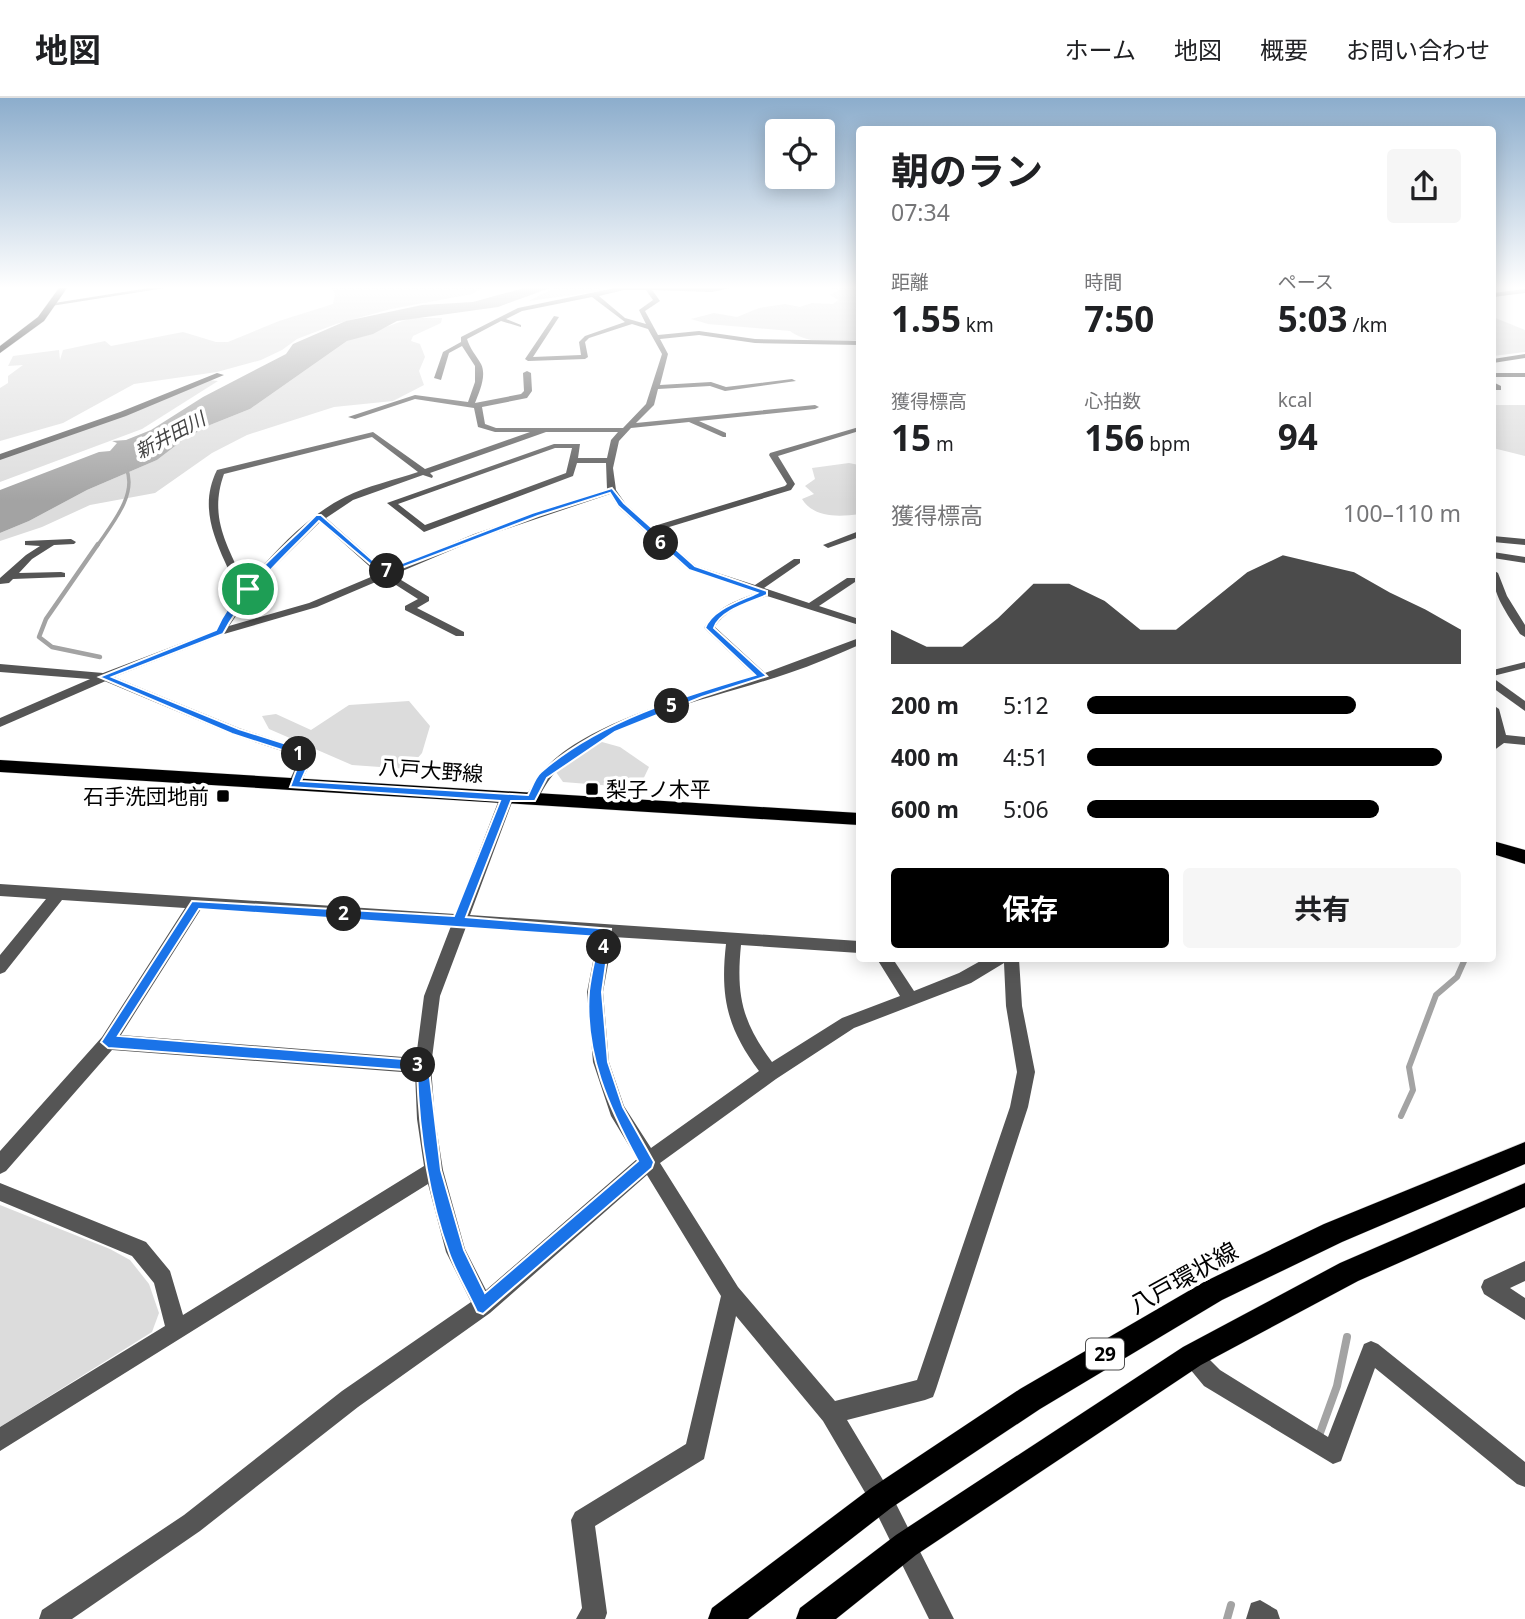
<!DOCTYPE html>
<html lang="ja">
<head>
<meta charset="utf-8">
<style>
  :root { --surface:#fff; --page:#f6f6f6; --text:#202124; --muted:#757577; --line:#e0e0e0; --accent:#000 }
  body { margin:0; font-family:"Noto Sans","Noto Sans JP",sans-serif; background:var(--page); color:var(--text); height:100vh; display:flex; flex-direction:column; font-size:26px; white-space:nowrap }
  * { box-sizing:border-box; margin:0 }
  p { font-size:23px; color:var(--muted) }
  .icon { flex:none; width:38px; height:38px; fill:none; stroke:currentColor; stroke-width:2; stroke-linecap:round; stroke-linejoin:round }
  .map { position:relative; flex:1; overflow:hidden }
  .sheet { position:absolute; left:856px; top:28px; width:640px; height:836px; display:flex; flex-direction:column; background:var(--surface); border-radius:7px; box-shadow:0 4px 18px #0003 }
  .sheet>* { flex:none }
  .buttons { position:absolute; left:765px; top:21px; display:grid; gap:14px }
  .buttons a { display:grid; place-items:center; width:70px; height:70px; border-radius:7px; background:var(--surface); box-shadow:0 4px 18px #0003; font-size:35px }
  .pin { position:absolute; display:grid; place-items:center; width:60px; height:60px; color:#fff; margin:-30px; border:4px solid #fff; border-radius:50%; box-shadow:0 2px 7px #0007 }
  .km { position:absolute; width:35px; height:35px; margin:-18px; border-radius:50%; background:#222; color:#fff; font-size:19px; line-height:35px; text-align:center }
  .round { display:grid; place-items:center; flex:none; width:74px; height:74px; border-radius:7px; background:var(--page) }
  .overview { display:flex; align-items:center; justify-content:space-between; height:119px; padding:0 35px }
  h1 { font-size:38px; font-weight:700; line-height:52px }
  .figures { display:grid; grid-template-columns:repeat(3,1fr); gap:10px; height:119px; padding:7px 35px }
  .figures div { display:grid; align-content:center }
  .figures b { font-size:35px; font-weight:700 }
  .figures small { font-size:19px; font-weight:400 }
  .figures p { font-size:19px }
  .chart { height:196px; padding:14px 35px }
  .chart p { display:flex; justify-content:space-between }
  .chart svg { width:100%; height:126px; margin-top:7px; fill:var(--accent); opacity:.7 }
  .button { display:flex; gap:14px; margin-top:auto; padding:14px 35px }
  .button a { flex:1; height:80px; border-radius:7px; background:var(--accent); color:#fff; font-size:28px; font-weight:700; line-height:80px; text-align:center }
  .button a+a { background:var(--page); color:var(--text) }
  ul { padding:0 35px; list-style:none; font-size:23px }
  li { display:grid; grid-template-columns:112px 84px 1fr; align-items:center; height:52px }
  li i { height:18px; border-radius:9px; background:var(--accent) }
  header { display:flex; align-items:center; gap:42px; box-sizing:border-box; height:98px; padding:0 35px; background:var(--surface); border-bottom:2px solid var(--line) }
  header strong { font-size:33px }
  nav { display:flex; gap:38px; margin-inline-start:auto; font-size:24px }
  .map>svg:first-child { display:block }
  .green { fill:#dcdcdc }
  .water { fill:#a3a3a3 }
  .lines { fill:none; stroke-linecap:round; stroke-linejoin:round }
  .stream-far3 { stroke:#a3a3a3; stroke-width:3.5 }
  .stream-far2 { stroke:#a3a3a3; stroke-width:4.5 }
  .stream-far1 { stroke:#a3a3a3; stroke-width:6 }
  .stream { stroke:#a3a3a3; stroke-width:8 }
  .primary-casing { stroke:#dbdbdb; stroke-width:1 }
  .minor { fill:#555; fill-rule:evenodd }
  .tertiary { fill:#555; fill-rule:evenodd }
  .primary { fill:#000; fill-rule:evenodd }
  .route { fill:#1a73e8; stroke:#fff; stroke-width:2; fill-rule:evenodd }
  .poi-dot { fill:#000; stroke:#fff; stroke-width:2.5 }
  .labels { text-anchor:middle; dominant-baseline:central; stroke-width:7; stroke-linejoin:round; paint-order:stroke }
  .far-water-label { font-size:19px; font-style:italic; fill:#444; stroke:#fff }
  .shield { fill:#fff; stroke:#4c4c4c; stroke-width:2 }
  .shield-label { font-size:19px; font-weight:bold; fill:#000 }
  .street-label { font-size:21px; fill:#000; stroke:#fff }
  .poi-label { font-size:21px; fill:#000; stroke:#fff; text-anchor:start }
  .near-street-label { font-size:24px; fill:#000; stroke:#fff }
</style>
</head>
<body>
<header>
<strong>地図</strong>
<nav><a>ホーム</a><a>地図</a><a>概要</a><a>お問い合わせ</a></nav>
</header>
<div class="map">
<svg width="1525" height="1521" viewBox="0 0 1525 1521">
  <rect width="100%" height="100%" fill="#fff"/>
  <g class="green">
    <path d="M331 190H483L472 196 391 211 336 226 297 241 282 252 261 262 217 274 134 286 63 325 0 343V290L8 285V278L23 267 8 268 13 258 59 252 60 262 63 252 105 243 111 248 183 234 216 244H228L279 223 333 206 335 196Z"/>
    <path d="M554 190H599L601 193 529 203Z"/>
    <path d="M830 190H859V242C836 244 809 247 790 233L708 226 691 221 714 215 737 219 759 210 785 206 800 209 812 205 833 206 838 202 830 197 838 193Z"/>
    <path d="M1493 219 1525 232V254L1493 258Z"/>
    <path d="M411 220H442L441 225 413 238 411 243 420 246 425 259 419 273 424 287 393 303 334 309 247 337 212 355 155 395 90 407 42 429 0 443V435L29 423 87 392 157 362 183 342 210 327 250 311 347 243Z"/>
    <path d="M208 282 218 283 142 331 0 384V361Z"/>
    <path d="M1493 307H1525V358L1493 350Z"/>
    <path d="M849 365 859 367V416C839 419 814 420 802 401L814 396 805 388 815 381 812 370Z"/>
    <path d="M409 603 430 628 422 655 408 671 352 667 269 631 262 618 276 616 311 632 349 607Z"/>
    <path d="M602 644 620 649 649 669 639 690 563 684 556 674 594 645Z"/>
    <path d="M0 1107 110 1151 130 1162 149 1186 159 1215 152 1234 0 1329Z"/>
  </g>
  <path class="water" d="M524 190H550L498 209 397 223 373 236 347 243 250 311 210 327 183 342 157 362 87 392 29 423 0 435V392L99 354 110 353 117 345 112 343 126 342 151 332 203 299 286 256 293 246 346 223 422 207 473 204Z"/>
  <g class="lines">
    <path class="stream-far3" d="M97 448C111 427 138 396 126 370"/>
    <path class="stream-far2" d="M98 446 46 521 39 539 52 549 100 559"/>
    <path class="stream-far1" d="M1401 1018 1413 992 1409 969 1436 897 1457 879 1465 861"/>
    <g class="stream">
      <path d="M1320 1335 1337 1288 1347 1239"/>
      <path d="M1227 1521 1231 1507"/>
    </g>
    <g class="primary-casing">
      <g id="primary">
        <path d="M59 190H67L44 223 0 255V248L38 219Z"/>
        <path d="M0 662 859 715V727L0 674Z"/>
        <path d="M1493 743 1525 752V766L1493 756Z"/>
        <path d="M1525 1044V1066L1342 1144 1222 1202 1040 1311 891 1410 748 1521H708L712 1510 871 1390 1020 1291 1204 1184 1324 1126Z"/>
        <path d="M1525 1085V1109L1358 1183 1201 1267 916 1457 836 1521H796L800 1510 896 1437 1183 1249 1340 1165Z"/>
      </g>
    </g>
    <g class="minor">
      <path d="M149 190H165L51 208 48 206Z"/>
      <path d="M615 190H730L712 194 652 192 660 203 645 213 658 237 699 233 755 241 859 243V247L755 245 699 237 660 241 668 256 660 287 711 284 726 289 792 281 796 283 725 293 710 288 658 291 654 307 636 325 815 307 819 309 815 311 699 323 726 335V339H723L689 324 631 330 619 343 613 370 616 392 625 405 651 429 785 388 787 386 769 357 770 355 859 329V333L778 358 795 386 791 392 656 433 696 468 755 487 794 461H800V465L764 490 809 505 847 480H855V484L819 508 859 521V527L767 498C748 505 726 511 715 529L765 575 859 540V547C836 557 813 567 789 575 710 602 615 617 553 677 546 685 541 696 536 704H526L524 701C530 692 535 682 542 674 582 625 695 596 755 578L704 530C715 510 735 503 756 495L688 472 618 409 610 396 480 440 393 477 429 499V503L417 510 464 534V538H456L405 512V508L418 501 385 480 317 509 224 536 114 579 239 630 296 649 312 661 299 689 294 691 288 686 299 662 288 655 231 636 102 582 0 574V566L103 575 216 532 242 492C233 484 230 475 225 464 211 433 201 404 217 372L373 334 425 371 530 334H495L478 329 474 310 415 301 355 321 348 319 415 297 468 304 475 284V268L462 248 449 255 441 282 434 280 443 254 461 244V239L518 210ZM624 192H646L653 202 639 212 646 226 625 220 599 198ZM592 199 625 224 585 238 579 244 581 257 533 259 559 219 554 218 525 261 528 263 585 261 588 259 585 244 589 240 632 226 648 231 662 256 646 306 623 330H496L485 326 482 309 527 300 532 293 531 275 527 273 523 275 524 293 521 296 475 305C479 294 487 278 481 266 476 257 470 251 467 241L501 223 521 229V227L506 221 522 213ZM546 334H618L611 342 607 360H578L580 346H554L387 405 424 434 573 378 577 365H606L607 391 474 436 386 473 326 420 353 402 423 377 432 380 433 378 430 375ZM372 339 418 374C394 382 367 388 345 399 307 418 275 453 247 486L243 482C226 445 209 418 224 376ZM555 350H572L566 375 425 427 398 406ZM320 424 378 476 309 505 229 528 262 481Z"/>
      <path d="M1525 256V260L1493 265V261Z"/>
      <path d="M217 275 224 277 126 318 0 362V356L120 314Z"/>
      <rect x="1493" y="275" width="32" height="4"/>
      <path d="M1493 284 1501 288V292H1493Z"/>
      <path d="M859 433V439L828 450 823 447Z"/>
      <path d="M1493 438 1525 441V447L1493 444Z"/>
      <path d="M71 441 76 444 74 446 54 447 32 461 19 475 61 474 65 475V479L13 481 9 485 0 486V480L26 457 40 448 25 447V443Z"/>
      <path d="M1493 454 1525 459V465L1493 460Z"/>
      <path d="M1493 472 1498 475 1507 498 1525 527V539L1520 536C1507 515 1492 497 1493 472Z"/>
      <path d="M1525 564V570L1493 578V572Z"/>
      <path d="M1493 580 1525 603V613L1493 590Z"/>
      <path d="M1493 607 1499 611 1506 637 1525 639V647L1504 645 1493 653 1495 640Z"/>
      <path d="M507 694 514 699 470 817 859 843V855L741 847C736 897 742 924 772 964L842 920 900 898 877 861H893L914 893 959 875 984 861H1019L1022 908 1035 974 1028 1009 936 1291 933 1299 925 1302 847 1322 889 1392 954 1521H929L873 1408 823 1323 736 1218 704 1361 595 1428 607 1515 605 1521H576L582 1510 571 1422 575 1414 686 1346 721 1198 647 1077 490 1215 358 1309 200 1433 72 1521H39L42 1512 184 1417 342 1293 471 1204 446 1154 428 1086 0 1353V1329L165 1228 154 1185 132 1158 0 1103V1085L146 1144 170 1173 183 1217 424 1068 417 1021 415 975 112 952 6 1073 0 1076V1053L102 939 185 810 62 802 5 874 0 876V857L46 801 0 798V786L455 816 500 699ZM201 811 451 828 424 898 416 960 121 937ZM466 829 598 838 587 894 593 964 611 1018 637 1061 486 1192 465 1151 443 1072 435 1021 431 968 440 898ZM613 839 726 846C720 899 727 930 759 973L651 1050 624 1008 609 964 603 894ZM1004 865 1006 908 1017 974 1010 1009 917 1282 835 1303 738 1189 660 1065 776 981 854 930 971 885Z"/>
      <path d="M1525 1163V1183L1510 1190 1525 1200V1222L1484 1196 1481 1189 1484 1182Z"/>
      <path d="M1371 1243 1378 1246 1525 1364V1389L1517 1386 1375 1270 1341 1363 1333 1366 1204 1288 1185 1265 1181 1258 1185 1251 1192 1247 1199 1251 1220 1272 1328 1339 1364 1246Z"/>
      <path d="M1260 1502 1277 1512 1280 1521H1246L1251 1505Z"/>
    </g>
    <g class="tertiary">
      <path d="M1525 191V195L1493 199V195Z"/>
      <path d="M104 575 108 576V582L0 629V620Z"/>
    </g>
    <use href="#primary" class="primary"/>
  </g>
  <linearGradient id="sky" x2="0" y2="1"><stop stop-color="#8cadcc"/><stop offset="0.47" stop-color="#fff"/><stop offset="1" stop-color="#fff" stop-opacity="0"/></linearGradient>
  <rect width="1525" height="403" fill="url(#sky)"/>
  <path class="route" d="M612 390 624 405 695 468 767 493V497C752 504 720 512 714 530L767 578 702 599 615 634 547 680 535 703H511L466 819 611 831 602 894 608 964 623 1009 654 1064 652 1070 483 1216 477 1214C468 1194 456 1175 449 1155 428 1097 419 1035 417 973L108 950 101 944 192 803 454 818 500 703 290 689 300 662 288 654 232 636 99 579 216 532C236 487 282 452 316 417H321L384 472 532 415ZM610 395 618 408 689 472 757 495C740 503 712 511 705 530L755 577C683 598 599 623 541 674 535 679 532 689 528 697L301 683 311 661 296 649 239 631 112 579 223 536C246 492 284 459 319 423L383 477 538 418ZM199 811 599 839C596 857 591 875 589 893 584 955 609 1010 638 1063L485 1195 464 1152 441 1072 428 963 118 938Z"/>
  <g class="poi-dot">
    <rect x="585" y="684" width="14" height="14" rx="3.5"/>
    <rect x="216" y="691" width="14" height="14" rx="3.5"/>
  </g>
  <g class="labels">
    <g class="far-water-label">
      <text transform="translate(170 337) rotate(-28)">新井田川</text>
    </g>
    <rect class="shield" x="1086" y="1240.5" width="38" height="31" rx="5"/>
    <g class="shield-label">
      <text x="1105" y="1256">29</text>
    </g>
    <g class="street-label">
      <text transform="translate(431 672) rotate(4)">八戸大野線</text>
    </g>
    <g class="poi-label">
      <text x="606" y="691">梨子ノ木平</text>
      <text x="209" y="698" text-anchor="end">石手洗団地前</text>
    </g>
    <g class="near-street-label">
      <text transform="translate(1183 1179) rotate(-29)">八戸環状線</text>
    </g>
  </g>
</svg>
<div class="buttons">
<a><svg class="icon" aria-label="locate" viewBox="0 0 24 24"><circle cx="12" cy="12" r="6"/><path d="M12 2v4M12 18v4M2 12h4M18 12h4"/></svg></a>
</div>
<div class="pin" style="left:248px;top:491px;background:#1e9e55"><svg class="icon" aria-label="arrive" viewBox="0 0 24 24"><path d="M6 21V4h12l-3 4 3 4H6"/></svg></div>
<b class="km" style="left:299px;top:656px">1</b>
<b class="km" style="left:344px;top:816px">2</b>
<b class="km" style="left:418px;top:967px">3</b>
<b class="km" style="left:604px;top:849px">4</b>
<b class="km" style="left:672px;top:608px">5</b>
<b class="km" style="left:661px;top:445px">6</b>
<b class="km" style="left:387px;top:473px">7</b>
<section class="sheet">
<div class="overview"><div><h1>朝のラン</h1><p>07:34</p></div><a class="round"><svg class="icon" aria-label="share" viewBox="0 0 24 24"><path d="M12 15V3M7 8l5-5 5 5M5 13v7h14v-7"/></svg></a></div>
<div class="figures">
<div><p>距離</p><b>1.55<small> km</small></b></div>
<div><p>時間</p><b>7:50</b></div>
<div><p>ペース</p><b>5:03<small> /km</small></b></div>
</div>
<div class="figures">
<div><p>獲得標高</p><b>15<small> m</small></b></div>
<div><p>心拍数</p><b>156<small> bpm</small></b></div>
<div><p>kcal</p><b>94</b></div>
</div>
<div class="chart"><p><span>獲得標高</span>100–110 m</p>
<svg viewBox="0 0 160 44" preserveAspectRatio="none"><path d="M0 44V32L10 38L20 38L30 28L40 16L50 16L60 22L70 32L80 32L90 22L100 12L110 6L120 9L130 12L140 19L150 25L160 32V44z"/></svg>
</div>
<ul>
<li><b>200 m</b>5:12<i style="width:72%"></i></li>
<li><b>400 m</b>4:51<i style="width:95%"></i></li>
<li><b>600 m</b>5:06<i style="width:78%"></i></li>
</ul>
<div class="button"><a>保存</a><a>共有</a></div>
</section>
</div>
</body>
</html>
